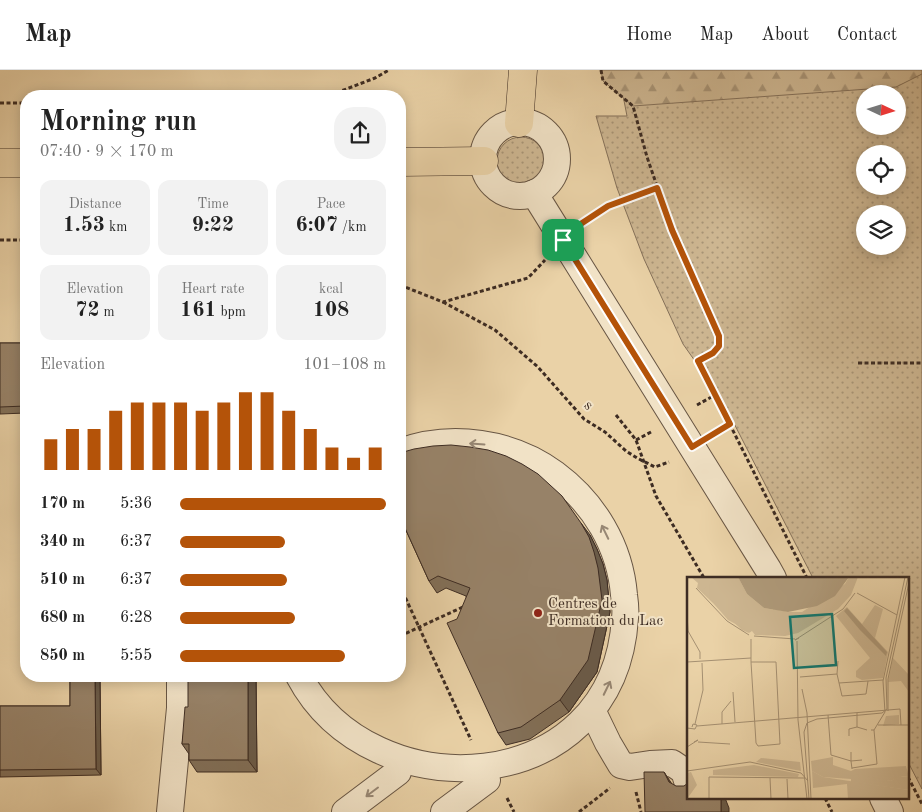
<!DOCTYPE html>
<html lang="en">
<head>
<meta charset="utf-8">
<style>
  :root { --surface:#fff; --page:#f2f2f2; --text:#222; --muted:#767676; --line:#e0e0e0; --accent:#b45309 }
  body { margin:0; font-family:"Old Standard TT",serif; background:var(--page); color:var(--text); height:100vh; display:flex; flex-direction:column; font-size:19px; white-space:nowrap }
  * { box-sizing:border-box; margin:0 }
  p { font-size:16px; color:var(--muted) }
  .icon { flex:none; width:28px; height:28px; fill:none; stroke:currentColor; stroke-width:2; stroke-linecap:round; stroke-linejoin:round }
  .map { position:relative; flex:1; overflow:hidden }
  .drawer { position:absolute; left:20px; top:20px; width:386px; height:592px; display:flex; flex-direction:column; background:var(--surface); border-radius:20px; box-shadow:0 2px 12px #0003 }
  .drawer>* { flex:none }
  .needle { width:32px; rotate:94deg }
  .fabs { position:absolute; left:856px; top:15px; display:grid; gap:10px }
  .fabs a { display:grid; place-items:center; width:50px; height:50px; border-radius:50%; background:var(--surface); box-shadow:0 2px 12px #0003; font-size:25px }
  .pin { position:absolute; display:grid; place-items:center; width:42px; height:42px; color:#fff; margin:-21px; border-radius:10px; box-shadow:0 2px 8px #0006 }
  .round { display:grid; place-items:center; flex:none; width:52px; height:52px; border-radius:20px; background:var(--page) }
  .head { display:flex; align-items:center; justify-content:space-between; height:85px; padding:0 20px }
  h1 { font-size:28px; font-weight:700; line-height:38px }
  .stats { display:grid; grid-template-columns:repeat(3,1fr); gap:8px; height:85px; padding:5px 20px }
  .stats div { display:grid; align-content:center; border-radius:12px; background:var(--page); text-align:center }
  .stats b { font-size:21px; font-weight:700 }
  .stats small { font-size:14px; font-weight:400 }
  .stats p { font-size:14px }
  .chart { height:140px; padding:10px 20px }
  .chart p { display:flex; justify-content:space-between }
  .chart svg { width:100%; height:90px; margin-top:5px; stroke:var(--accent); stroke-width:6 }
  ul { padding:0 20px; list-style:none; font-size:16px }
  li { display:grid; grid-template-columns:80px 60px 1fr; align-items:center; height:38px }
  li i { height:12px; border-radius:6px; background:var(--accent) }
  header { display:flex; align-items:center; gap:30px; box-sizing:border-box; height:70px; padding:0 25px; background:var(--surface); border-bottom:1px solid var(--line) }
  header strong { font-size:24px }
  nav { display:flex; gap:28px; margin-inline-start:auto; font-size:18px }
  .map>svg:first-child { display:block }
  .grass { fill:url(#grass-dots); stroke:#85715a; fill-rule:evenodd }
  .forest { fill:url(#forest-firs); stroke:#85715a }
  .lines { fill:none; stroke-linecap:round; stroke-linejoin:round }
  .minor-casing { stroke:#685644; stroke-width:28 }
  .major-casing { stroke:#3d2c23; stroke-width:29 }
  .path { stroke:#3d2c23; stroke-width:3; stroke-dasharray:4 2.5; stroke-linecap:butt }
  .minor { stroke:#f1e2c6; stroke-width:26 }
  .major { stroke:#ead2a7; stroke-width:28 }
  .wall { fill:#827059; stroke:#3d2c23 }
  .shaded-wall { fill:#6a5b49; stroke:#3d2c23 }
  .building { fill:#978268; stroke:#3d2c23 }
  .oneway { stroke:#978774 }
  .route-casing { stroke:#fff; stroke-width:10 }
  .route { stroke:#b45309; stroke-width:6 }
  .poi-dot { fill:#8f2418; stroke:#f1e2c6; stroke-width:2 }
  .labels { text-anchor:middle; dominant-baseline:central; stroke-width:4; stroke-linejoin:round; paint-order:stroke }
  .street-label { font-size:15px; fill:#3d2c23; stroke:#f1e2c6 }
  .poi-label { font-size:15px; fill:#3d2c23; stroke:#f1e2c6; text-anchor:start }
  .inset-road { fill:none; stroke:#a59072; stroke-width:1 }
  .view { fill:#0f766e; fill-opacity:0.15; stroke:#0f766e; stroke-width:2.5 }
  .inset-edge { fill:none; stroke:#3d2c23; stroke-width:2.5 }
</style>
</head>
<body>
<header>
<strong>Map</strong>
<nav><a>Home</a><a>Map</a><a>About</a><a>Contact</a></nav>
</header>
<div class="map">
<svg width="922" height="742" viewBox="0 0 922 742">
  <defs>
    <pattern id="grass-dots" width="8" height="8" patternUnits="userSpaceOnUse" patternTransform="scale(1.25)"><rect width="8" height="8" fill="#cdb691"/><path d="M2 2h.1M6 6h.1" fill="none" stroke="#a89476" stroke-width="1.8" stroke-linecap="round"/></pattern>
    <pattern id="forest-firs" width="22" height="20" patternUnits="userSpaceOnUse" patternTransform="scale(1.25)"><rect width="22" height="20" fill="#cdb691"/><path d="M5 1l3.5 6h-7zM16 11l3.5 6h-7z" fill="#a89476"/></pattern>
  </defs>
  <rect width="100%" height="100%" fill="#ead2a7"/>
  <filter id="stains"><feTurbulence type="fractalNoise" baseFrequency=".004" numOctaves="4"/><feColorMatrix values="0 0 0 0 .2 0 0 0 0 .09 0 0 0 0 .02 0 0 0 .5 -.17"/></filter>
  <radialGradient id="worn" r=".72"><stop offset=".6" stop-color="#630" stop-opacity="0"/><stop offset="1" stop-color="#630" stop-opacity=".3"/></radialGradient>
  <g class="grass">
    <path d="M618 0H922V719L908 692V508H813L721 328 683 274 644 189 617 118 596 46H627ZM865 24H898V56H865ZM865 84H898V116H865ZM865 144H898V176H865Z"/>
    <circle cx="521" cy="91" r="24"/>
  </g>
  <path class="forest" d="M601 0H922V4L896 17 633 36 603 11Z"/>
  <g class="lines">
    <g class="minor-casing">
      <g id="minor">
        <circle cx="520" cy="89" r="37"/>
        <path d="M534 123 768 499 773 508"/>
        <path d="M299 606C371 742 614 731 625 548 626 541 625 532 624 525 620 476 594 433 555 404 512 372 451 363 400 382"/>
        <path d="M593 642 608 673 621 695 630 697 650 694 672 693 684 701 688 714"/>
        <path d="M883 728 890 742"/>
        <path d="M170 742 180 638V606"/>
        <path d="M345 742 398 702"/>
        <path d="M444 742 487 710"/>
      </g>
    </g>
    <g class="major-casing">
      <g id="major">
        <path d="M519 53 523 0"/>
        <path d="M400 92 484 91"/>
        <path d="M0 93H26"/>
      </g>
    </g>
    <g class="path">
      <path d="M601 0 603 11 633 36 647 87 672 160 719 266V276L713 283 698 291 807 508"/>
      <path d="M291 26 336 23 375 8 389 0"/>
      <path d="M0 33H26"/>
      <path d="M583 152 608 136 657 118"/>
      <path d="M0 170H26"/>
      <path d="M400 215 443 232 528 208 545 190"/>
      <path d="M443 232 495 260 538 297 584 349 605 362 626 381 637 388 655 397 669 392"/>
      <path d="M858 293H922"/>
      <path d="M697 335 715 325"/>
      <path d="M616 345 636 370 656 426 704 508"/>
      <path d="M715 363 730 354"/>
      <path d="M636 370 653 361"/>
      <path d="M400 516 471 670"/>
      <path d="M400 566 465 536"/>
      <path d="M908 707 922 734"/>
      <path d="M636 722 641 742"/>
      <path d="M507 728 514 742"/>
      <path d="M825 728 832 742"/>
      <path d="M579 742 610 718"/>
    </g>
    <use href="#minor" class="minor"/>
    <use href="#major" class="major"/>
  </g>
  <g class="wall">
    <path d="M0 273H26V343L0 344Z"/>
    <path d="M400 447 590 465 597 479 603 494 607 510 610 542 597 602 569 642 530 669 506 675 498 663 466 526 446 518 437 523 429 511Z"/>
    <path d="M70 606H138V610L100 611 101 705 0 707V636H70Z"/>
    <path d="M256 606 257 702H197L189 690V684L182 674 188 637Z"/>
  </g>
  <g class="shaded-wall">
    <path d="M581 453 590 465 597 479 603 494 607 510 610 542 597 602 569 642 560 630Z"/>
    <path d="M95 606H97L100 611 101 705 96 699Z"/>
    <path d="M248 606H256L257 702 248 690Z"/>
    <path d="M664 702 672 714 669 712Z"/>
    <path d="M721 728H725L729 738V742H721Z"/>
  </g>
  <g class="building">
    <path d="M0 273H26V336L0 337Z"/>
    <path d="M451 375 470 377 488 380 506 386 522 394 538 404 562 426 581 453 589 467 594 482 598 498 602 530 588 590 560 630 521 657 498 663 447 553 457 549 470 518 438 506 429 511 400 447V383L414 379 433 376Z"/>
    <path d="M70 606H95L96 699 0 700V636H70Z"/>
    <path d="M188 606H248V690H189V674H182L185 637H188Z"/>
    <path d="M644 702H664L669 712 676 716H684L688 713V728H721V742H645Z"/>
  </g>
  <defs><path id="oneway-shaft" d="M-6 0H5M1.5-3L5.5 0L1.5 3" fill="none" stroke-width="1.6" stroke-linecap="round" stroke-linejoin="round" transform="scale(1.25)"/></defs>
  <g class="oneway">
    <use href="#oneway-shaft" transform="translate(477 374) rotate(-176)"/>
    <use href="#oneway-shaft" transform="translate(605 462) rotate(-116)"/>
    <use href="#oneway-shaft" transform="translate(607 618) rotate(-64)"/>
    <use href="#oneway-shaft" transform="translate(372 722) rotate(143)"/>
  </g>
  <g class="lines">
    <g class="route-casing">
      <path id="route" d="M657 118 672 160 719 266V276L713 283 698 291 730 354 692 377 563 170 573 159 608 136Z"/>
    </g>
    <use href="#route" class="route"/>
  </g>
  <circle class="poi-dot" cx="538" cy="543" r="5"/>
  <g class="labels">
    <g class="street-label">
      <text transform="translate(588 336) rotate(44)">s</text>
    </g>
    <g class="poi-label">
      <text x="548" y="534">Centres de<tspan x="548" dy="17">Formation du Lac</tspan></text>
    </g>
  </g>
  <g transform="translate(687 507)">
    <rect width="222" height="222" fill="#ead2a7"/>
    <path d="M4 0H51L60 17 77 31 101 35H115L158 7 162 0H171L164 18 151 32 111 56 98 59 68 58 65 54 62 56 55 53 10 11 11 6ZM212 138V147L196 149 199 139ZM74 181 113 185 114 194 69 185ZM219 189 222 200 215 199 204 204 164 199V194L168 192ZM125 194 136 200 222 213V222H161L160 207 126 211ZM4 195 10 208 0 222V196Z" fill="#cdb691"/>
    <path d="M35 0H51L61 23 70 32 68 40 64 41V55L41 43 15 13ZM86 32 101 35 105 57 74 58 75 50 86 48ZM172 197 204 204 212 199 222 200V213L164 205V199Z" fill="#cdb691"/>
    <path d="M188 28 196 32 188 61 201 75 196 101 175 103 169 100V94L183 81 149 39 160 30 175 47ZM206 81 222 98V115L214 104 201 105ZM67 188 112 197 111 200 26 198V193Z" fill="#cdb691"/>
    <path d="M146 180V188L164 194V202L136 200 125 194 124 184Z" fill="#cdb691"/>
    <path d="M51 0H162L148 19 130 29 101 35 77 31 60 17ZM160 31 200 75 199 79 173 53 157 34Z" fill="#af9a7a"/>
    <path class="inset-road" d="M9 11 40 44 62 58M170 16 210 38M0 36 1 54 13 75V82M67 59 108 62M112 61 108 63 156 32 168 16M64 62V85L69 166 71 169 93 167 89 85H64M110 64 111 143 120 222M151 84 150 97 155 119 179 117 181 104 196 103M0 85 64 81M113 100 150 97M152 106 181 104M115 112 120 136 124 222M46 115 48 145M213 132 214 148M201 134V102L223 1M170 136V150L180 153M141 138 144 178 164 184 165 192M8 147 16 113 15 86M35 147V135L44 124M191 148H223M10 149 213 132M0 151 8 152 10 148 6 147 5 150M184 153H187L198 135 196 104 218 0M162 159V152L170 150M11 165 43 167M0 170 11 163 7 165M164 175V184L175 183M165 191 190 187 187 153M0 194 63 185 114 196 121 204M83 201 84 222M100 202 101 222M22 222V200L117 201M122 222 117 155 120 146 130 142 195 136 200 132 199 101 221 0"/>
    <path class="view" d="M145 37 149 88 107 91 103 40Z"/>
    <rect width="222" height="222" class="inset-edge"/>
  </g>
  <rect width="100%" height="100%" filter="url(#stains)"/>
  <rect width="100%" height="100%" fill="url(#worn)"/>
</svg>
<div class="fabs">
<a><svg class="needle" viewBox="-14 -14 28 28"><path d="M0-13l5 13h-10z" fill="#e53935"/><path d="M0 13l5-13h-10z" fill="#767676"/></svg></a>
<a><svg class="icon" aria-label="locate" viewBox="0 0 24 24"><circle cx="12" cy="12" r="6"/><path d="M12 2v4M12 18v4M2 12h4M18 12h4"/></svg></a>
<a><svg class="icon" aria-label="layers" viewBox="0 0 24 24"><path d="M12 4l9 5-9 5-9-5zM3 14l9 5 9-5"/></svg></a>
</div>
<div class="pin" style="left:563px;top:170px;background:#1e9e55"><svg class="icon" aria-label="arrive" viewBox="0 0 24 24"><path d="M6 21V4h12l-3 4 3 4H6"/></svg></div>
<section class="drawer">
<div class="head"><div><h1>Morning run</h1><p>07:40 · 9 × 170 m</p></div><a class="round"><svg class="icon" aria-label="share" viewBox="0 0 24 24"><path d="M12 15V3M7 8l5-5 5 5M5 13v7h14v-7"/></svg></a></div>
<div class="stats">
<div><p>Distance</p><b>1.53<small> km</small></b></div>
<div><p>Time</p><b>9:22</b></div>
<div><p>Pace</p><b>6:07<small> /km</small></b></div>
</div>
<div class="stats">
<div><p>Elevation</p><b>72<small> m</small></b></div>
<div><p>Heart rate</p><b>161<small> bpm</small></b></div>
<div><p>kcal</p><b>108</b></div>
</div>
<div class="chart"><p><span>Elevation</span>101–108 m</p>
<svg viewBox="0 0 160 44" preserveAspectRatio="none"><path d="M5 44V29M15 44V24M25 44V24M35 44V15M45 44V11M55 44V11M65 44V11M75 44V15M85 44V11M95 44V6M105 44V6M115 44V15M125 44V24M135 44V33M145 44V38M155 44V33"/></svg>
</div>
<ul>
<li><b>170 m</b>5:36<i style="width:100%"></i></li>
<li><b>340 m</b>6:37<i style="width:51%"></i></li>
<li><b>510 m</b>6:37<i style="width:52%"></i></li>
<li><b>680 m</b>6:28<i style="width:56%"></i></li>
<li><b>850 m</b>5:55<i style="width:80%"></i></li>
</ul>
</section>
</div>
</body>
</html>
